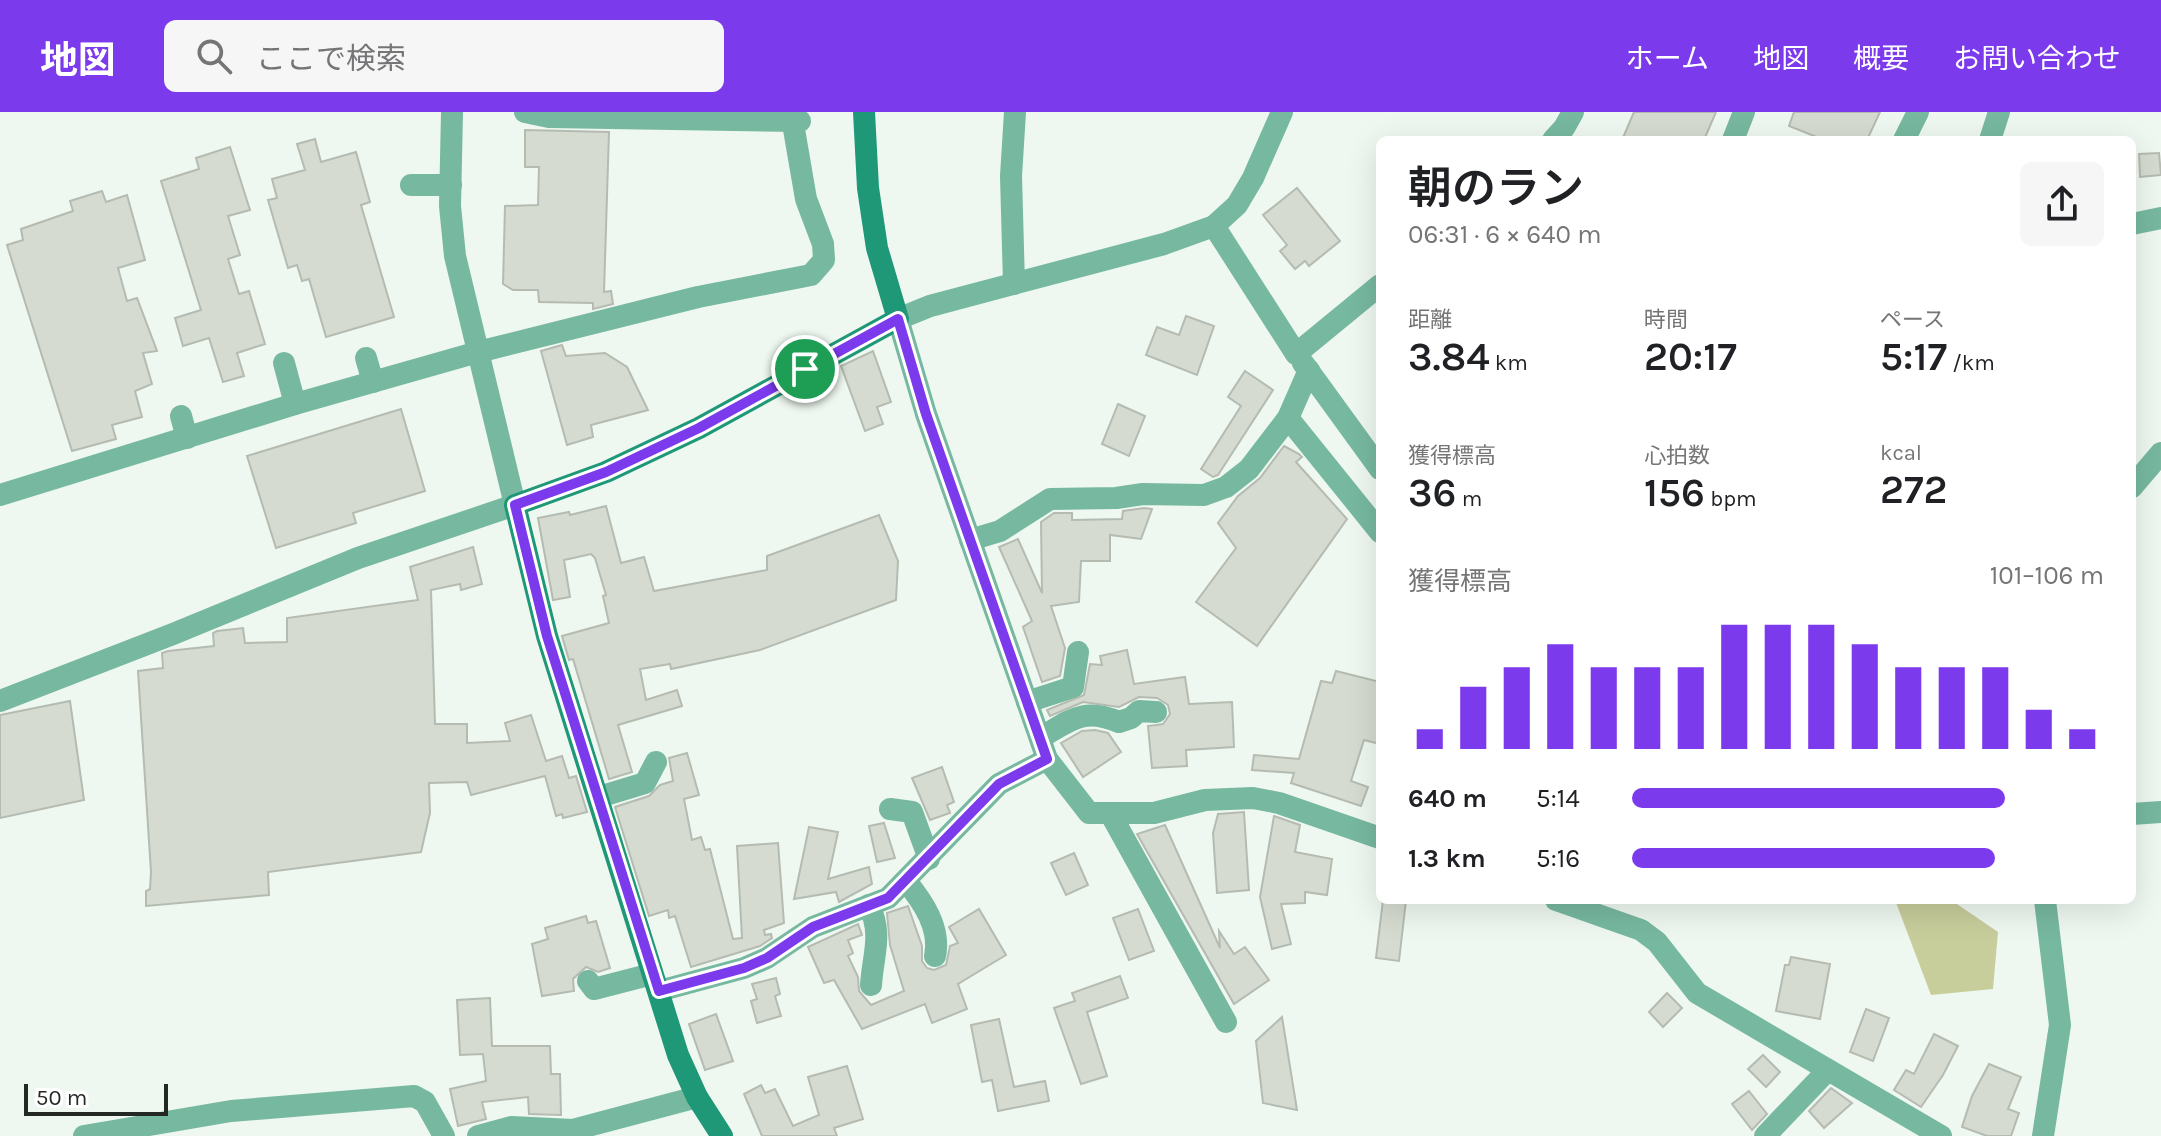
<!DOCTYPE html>
<html lang="ja">
<head>
<meta charset="utf-8">
<style>
  :root { --surface:#fff; --page:#f6f6f6; --text:#202124; --muted:#757577; --accent:#7c3aed }
  body { margin:0; font-family:Karla,"Noto Sans JP",sans-serif; background:var(--page); color:var(--text); height:100vh; display:flex; flex-direction:column; font-size:30px; white-space:nowrap }
  * { box-sizing:border-box; margin:0 }
  p { font-size:26px; color:var(--muted) }
  .icon { flex:none; width:44px; height:44px; fill:none; stroke:currentColor; stroke-width:2; stroke-linecap:round; stroke-linejoin:round }
  .map { position:relative; flex:1; overflow:hidden }
  .sheet { position:absolute; left:1376px; top:24px; width:760px; height:768px; display:flex; flex-direction:column; background:var(--surface); border-radius:12px; box-shadow:0 8px 32px #0002 }
  .sheet>* { flex:none }
  .scale { position:absolute; left:24px; bottom:20px; width:144px; box-sizing:border-box; padding-left:8px; border:4px solid #242825; border-top:0; font-size:22px; line-height:28px; white-space:nowrap; color:#242825; -webkit-text-stroke:6px #fff; paint-order:stroke }
  .pin { position:absolute; display:grid; place-items:center; width:68px; height:68px; color:#fff; margin:-34px; border:4px solid #fff; border-radius:50%; box-shadow:0 2px 8px #0007 }
  .round { display:grid; place-items:center; flex:none; width:84px; height:84px; border-radius:12px; background:var(--page) }
  .head { display:flex; align-items:center; justify-content:space-between; height:136px; padding:0 32px }
  h1 { font-size:44px; font-weight:600; line-height:60px }
  .metrics { display:grid; grid-template-columns:repeat(3,1fr); gap:12px; height:136px; padding:8px 32px }
  .metrics div { display:grid; align-content:center }
  .metrics b { font-size:40px; font-weight:600 }
  .metrics small { font-size:22px; font-weight:400 }
  .metrics p { font-size:22px }
  .chart { height:224px; padding:16px 32px }
  .chart p { display:flex; justify-content:space-between }
  .chart svg { width:100%; height:144px; margin-top:8px; stroke:var(--accent); stroke-width:6 }
  ul { padding:0 32px; list-style:none; font-size:26px }
  li { display:grid; grid-template-columns:128px 96px 1fr; align-items:center; height:60px }
  li i { height:20px; border-radius:10px; background:var(--accent) }
  header { display:flex; align-items:center; gap:48px; box-sizing:border-box; height:112px; padding:0 40px; background:var(--accent); color:#fff }
  header strong { font-size:38px }
  nav { display:flex; gap:44px; margin-inline-start:auto; font-size:28px }
  .search { width:560px; height:72px; background:var(--page); display:flex; align-items:center; gap:20px; box-sizing:border-box; padding:0 28px; border-radius:12px; color:var(--muted); font-size:30px }
  .map>svg:first-child { display:block }
  .green { fill:#c7cd9b }
  .building { fill:#d5dbd0; stroke:#b5bbb1; stroke-width:2 }
  .lines { fill:none; stroke-linecap:round; stroke-linejoin:round }
  .minor { stroke:#77b8a0; stroke-width:22 }
  .tertiary { stroke:#77b8a0; stroke-width:22 }
  .secondary { stroke:#1f9877; stroke-width:22 }
  .route-casing { stroke:#fff; stroke-width:16 }
  .route { stroke:#7c3aed; stroke-width:10 }
</style>
</head>
<body>
<header>
<strong>地図</strong>
<div class="search"><svg class="icon" aria-label="search" viewBox="0 0 24 24"><circle cx="10" cy="10" r="6"/><path d="M15 15l6 6"/></svg>ここで検索</div>
<nav><a>ホーム</a><a>地図</a><a>概要</a><a>お問い合わせ</a></nav>
</header>
<div class="map">
<svg width="2161" height="1024" viewBox="0 0 2161 1024">
  <rect width="100%" height="100%" fill="#eef8f0"/>
  <path class="green" d="M1895 788H1951L1998 820 1993 877 1931 883Z"/>
  <g class="building">
    <path d="M1634 0H1716L1704 28H1622Z"/>
    <path d="M1794 0H1880L1867 28H1824L1789 14Z"/>
    <path d="M525 18 609 20 604 180 611 179 613 192 593 197V191L539 190 538 178H513L503 172 505 94 538 93 539 55H525Z"/>
    <path d="M315 27 321 50 356 40 370 90 361 93 394 205 326 225 309 167 302 169 297 153 288 156 268 88 277 86 272 67 305 58 297 32Z"/>
    <path d="M230 35 250 98 228 104 240 143 228 147 239 182 249 179 265 232 237 241 244 264 223 270 209 226 183 234 175 206 201 198 161 69 199 57 196 46Z"/>
    <path d="M2159 41 2161 63 2140 65 2139 42Z"/>
    <path d="M1297 76 1340 129 1309 154 1305 149 1295 157 1280 139 1287 133 1263 103Z"/>
    <path d="M102 79 106 90 127 83 145 148 118 156 127 189 137 186 157 239 143 241 152 272 135 279 142 305 112 313 116 327 72 339 7 133 23 128 21 117 73 99 70 89Z"/>
    <path d="M1186 204 1214 214 1197 263 1146 243 1157 215 1179 223Z"/>
    <path d="M562 233 566 244 605 241 627 255 648 298 591 313 593 325 567 333 541 239Z"/>
    <path d="M873 239 891 290 877 295 883 312 865 319 841 254Z"/>
    <path d="M1245 259 1273 278 1218 363 1213 365 1201 357 1241 294 1228 285Z"/>
    <path d="M1118 292 1145 304 1129 344 1102 332Z"/>
    <path d="M401 297 425 379 353 401 356 411 276 436 247 344Z"/>
    <path d="M1284 334 1299 342 1302 345 1296 350 1347 407 1257 534 1196 490 1236 436 1218 411 1238 384 1260 366Z"/>
    <path d="M606 394 621 451 644 445 654 479 767 458V444L879 403 898 449 896 488 760 538 671 557 670 552 640 557 646 588 677 578 682 594 618 613 632 660 609 667 573 547 569 548 562 524 609 511 603 484 606 483 595 446 591 442 564 448 570 485 553 488 538 406 569 400 570 403Z"/>
    <path d="M1144 396 1152 397 1141 427 1110 423V449H1081L1079 490 1051 494 1065 536 1060 564 1042 570 1023 515 1032 509 999 435 1018 427 1042 481 1041 410 1054 401H1072V408L1122 407 1123 399Z"/>
    <path d="M473 435 482 472 461 478 460 472 431 478 435 612H467V631L510 629 505 611 531 603 546 649 562 644 569 666 576 664 587 700 563 706 562 702 556 704 545 664 471 683 467 670 429 671 430 701 421 740 268 760 269 783 146 794V779L150 777 151 760 138 559 163 556 162 541 168 539 214 534 213 521 217 519 243 516 245 531 287 530V506L418 488 410 455Z"/>
    <path d="M1127 538 1134 572 1185 565 1189 592 1232 590 1234 635 1186 638 1187 654 1152 656 1148 614 1163 612 1170 602 1168 593 1157 586 1139 585 1119 595 1083 590 1050 604 1047 598 1084 583 1090 552 1102 553 1100 544Z"/>
    <path d="M1336 559 1380 570V632L1364 628 1351 669 1368 675 1361 694 1291 671 1294 661 1252 658 1254 643 1299 647 1321 569 1332 571Z"/>
    <path d="M70 589 84 688 0 706V603Z"/>
    <path d="M1095 618 1108 621 1121 640 1083 665 1061 631 1082 619Z"/>
    <path d="M687 641 699 683 684 687 692 728 701 725 705 738 710 737 733 827 742 826 737 734 778 731 784 811 764 818 765 823 771 822 772 826 760 834 691 855 675 804 669 806 668 798 649 804 615 695 649 684 660 673 673 669 669 646Z"/>
    <path d="M942 655 954 690 947 693 950 701 930 708 912 666Z"/>
    <path d="M1244 700 1249 778 1217 781 1213 721 1218 702Z"/>
    <path d="M1274 704 1300 713 1295 740 1332 747 1327 783 1305 780V791L1281 792 1291 832 1272 837 1260 785Z"/>
    <path d="M884 711 895 746 877 750 869 714Z"/>
    <path d="M1165 713 1220 836 1219 819 1234 842 1245 835 1269 868 1234 892 1137 722Z"/>
    <path d="M809 715 838 720 828 767 869 755 872 772 839 790 836 780 794 787Z"/>
    <path d="M1074 741 1088 773 1066 783 1051 751Z"/>
    <path d="M1383 788H1406L1399 849 1376 846Z"/>
    <path d="M908 794 922 834V849L927 856 934 858 946 853 950 834 958 831 949 815 979 797 1006 843 958 872 967 897 932 911 925 892 862 917 834 868 824 871 808 835 858 812 862 823 848 828 853 841 848 844 858 865 859 879 871 893 904 879 890 833 887 801Z"/>
    <path d="M1138 797 1154 839 1129 848 1113 806Z"/>
    <path d="M586 804 588 811 596 809 610 856 598 860 586 855 573 867 574 879 542 884 532 832 548 827 545 816Z"/>
    <path d="M1791 845 1830 852 1820 907 1776 899 1785 853H1789Z"/>
    <path d="M1120 864 1128 886 1087 900 1107 964 1081 972 1054 896 1075 889 1072 881Z"/>
    <path d="M776 866 780 882 775 884 781 904 757 911 751 889 757 887 752 872Z"/>
    <path d="M1667 881 1682 896 1663 915 1649 900Z"/>
    <path d="M490 886 492 934H550L551 962H560L561 1003 529 1002 528 985 482 990 486 1007 458 1014 450 977 486 969 483 942 460 943 457 888Z"/>
    <path d="M1866 897 1889 906 1873 949 1850 940Z"/>
    <path d="M716 902 733 949 705 958 689 912Z"/>
    <path d="M1282 905 1297 998 1263 991 1256 929Z"/>
    <path d="M999 907 1014 975 1045 969 1049 989 998 999 992 968 982 970 971 913Z"/>
    <path d="M1934 922 1958 934 1943 963 1921 995 1894 978 1906 958 1914 962Z"/>
    <path d="M1763 943 1780 960 1766 975 1748 957Z"/>
    <path d="M1989 952 2021 965 2008 997 2019 1001 2011 1024H1987L1962 1015 1972 984Z"/>
    <path d="M847 954 863 1007 834 1016 837 1024H762L744 982 761 973 765 981 775 977 793 1014 819 1003 808 965Z"/>
    <path d="M1831 976 1852 991 1824 1016 1809 999Z"/>
    <path d="M1749 979 1767 1002 1752 1018 1732 992Z"/>
  </g>
  <g class="lines">
    <g class="minor">
      <path d="M452 0 450 94 455 144 515 393"/>
      <path d="M525 0 549 5 800 9"/>
      <path d="M1553 28 1564 16 1573 0"/>
      <path d="M1733 28 1744 0"/>
      <path d="M1904 28 1918 0"/>
      <path d="M1990 28 1999 0"/>
      <path d="M411 73H451"/>
      <path d="M2132 112 2161 106"/>
      <path d="M1214 114 1296 242 1380 173"/>
      <path d="M1014 172 1011 64 1015 0"/>
      <path d="M898 207 926 302 1047 647 1089 701H1154L1205 688 1253 686 1279 691 1380 726"/>
      <path d="M366 246 373 270"/>
      <path d="M284 251 295 292"/>
      <path d="M1303 251 1380 357"/>
      <path d="M181 304 187 326"/>
      <path d="M1288 306 1380 420"/>
      <path d="M2132 375 2161 341"/>
      <path d="M0 383 295 292 478 240 698 185 811 163 824 148 823 132 806 87 791 0"/>
      <path d="M970 428 1000 419 1050 387 1116 386 1143 382 1204 383 1226 375 1249 357 1288 306 1309 258"/>
      <path d="M1027 590 1073 575 1078 540"/>
      <path d="M1040 626C1071 608 1083 595 1119 610L1131 606 1139 599 1156 600"/>
      <path d="M599 685 645 671 656 650"/>
      <path d="M890 697 912 700 929 747"/>
      <path d="M1110 701 1226 910"/>
      <path d="M2132 702 2161 700"/>
      <path d="M906 769C923 790 941 816 935 844"/>
      <path d="M1556 788 1641 818 1657 830 1697 881 1941 1024"/>
      <path d="M869 793C883 823 873 842 871 873"/>
      <path d="M588 869 594 877 652 862"/>
      <path d="M659 879 744 856 767 846 813 815 888 786 999 672 1047 647"/>
      <path d="M84 1024 231 999 414 984 425 990 444 1024"/>
      <path d="M478 1024 511 1015 573 1018 697 985"/>
      <path d="M1765 1024 1828 958"/>
      <path d="M2043 1024 2060 913 2045 788"/>
    </g>
    <g class="tertiary">
      <path d="M898 207 930 194 1164 132 1214 114 1237 93 1253 66 1282 0"/>
      <path d="M0 589 173 522 358 446 515 393"/>
    </g>
    <path class="secondary" d="M722 1024 697 985 678 943 547 524 515 393 606 360 699 316 898 207 877 136 868 76 864 0"/>
  </g>
  <g class="lines">
    <g class="route-casing">
      <path id="route" d="M898 207 926 302 1047 647 999 672 888 786 813 815 767 846 744 856 659 879 547 524 515 393 606 360 699 316Z"/>
    </g>
    <use href="#route" class="route"/>
  </g>
</svg>
<div class="scale">50 m</div>
<div class="pin" style="left:805px;top:257px;background:#1e9e55"><svg class="icon" aria-label="arrive" viewBox="0 0 24 24"><path d="M6 21V4h12l-3 4 3 4H6"/></svg></div>
<section class="sheet">
<div class="head"><div><h1>朝のラン</h1><p>06:31 · 6 × 640 m</p></div><a class="round"><svg class="icon" aria-label="share" viewBox="0 0 24 24"><path d="M12 15V3M7 8l5-5 5 5M5 13v7h14v-7"/></svg></a></div>
<div class="metrics">
<div><p>距離</p><b>3.84<small> km</small></b></div>
<div><p>時間</p><b>20:17</b></div>
<div><p>ペース</p><b>5:17<small> /km</small></b></div>
</div>
<div class="metrics">
<div><p>獲得標高</p><b>36<small> m</small></b></div>
<div><p>心拍数</p><b>156<small> bpm</small></b></div>
<div><p>kcal</p><b>272</b></div>
</div>
<div class="chart"><p><span>獲得標高</span>101–106 m</p>
<svg viewBox="0 0 160 44" preserveAspectRatio="none"><path d="M5 44V38M15 44V25M25 44V19M35 44V12M45 44V19M55 44V19M65 44V19M75 44V6M85 44V6M95 44V6M105 44V12M115 44V19M125 44V19M135 44V19M145 44V32M155 44V38"/></svg>
</div>
<ul>
<li><b>640 m</b>5:14<i style="width:79%"></i></li>
<li><b>1.3 km</b>5:16<i style="width:77%"></i></li>
</ul>
</section>
</div>
</body>
</html>
